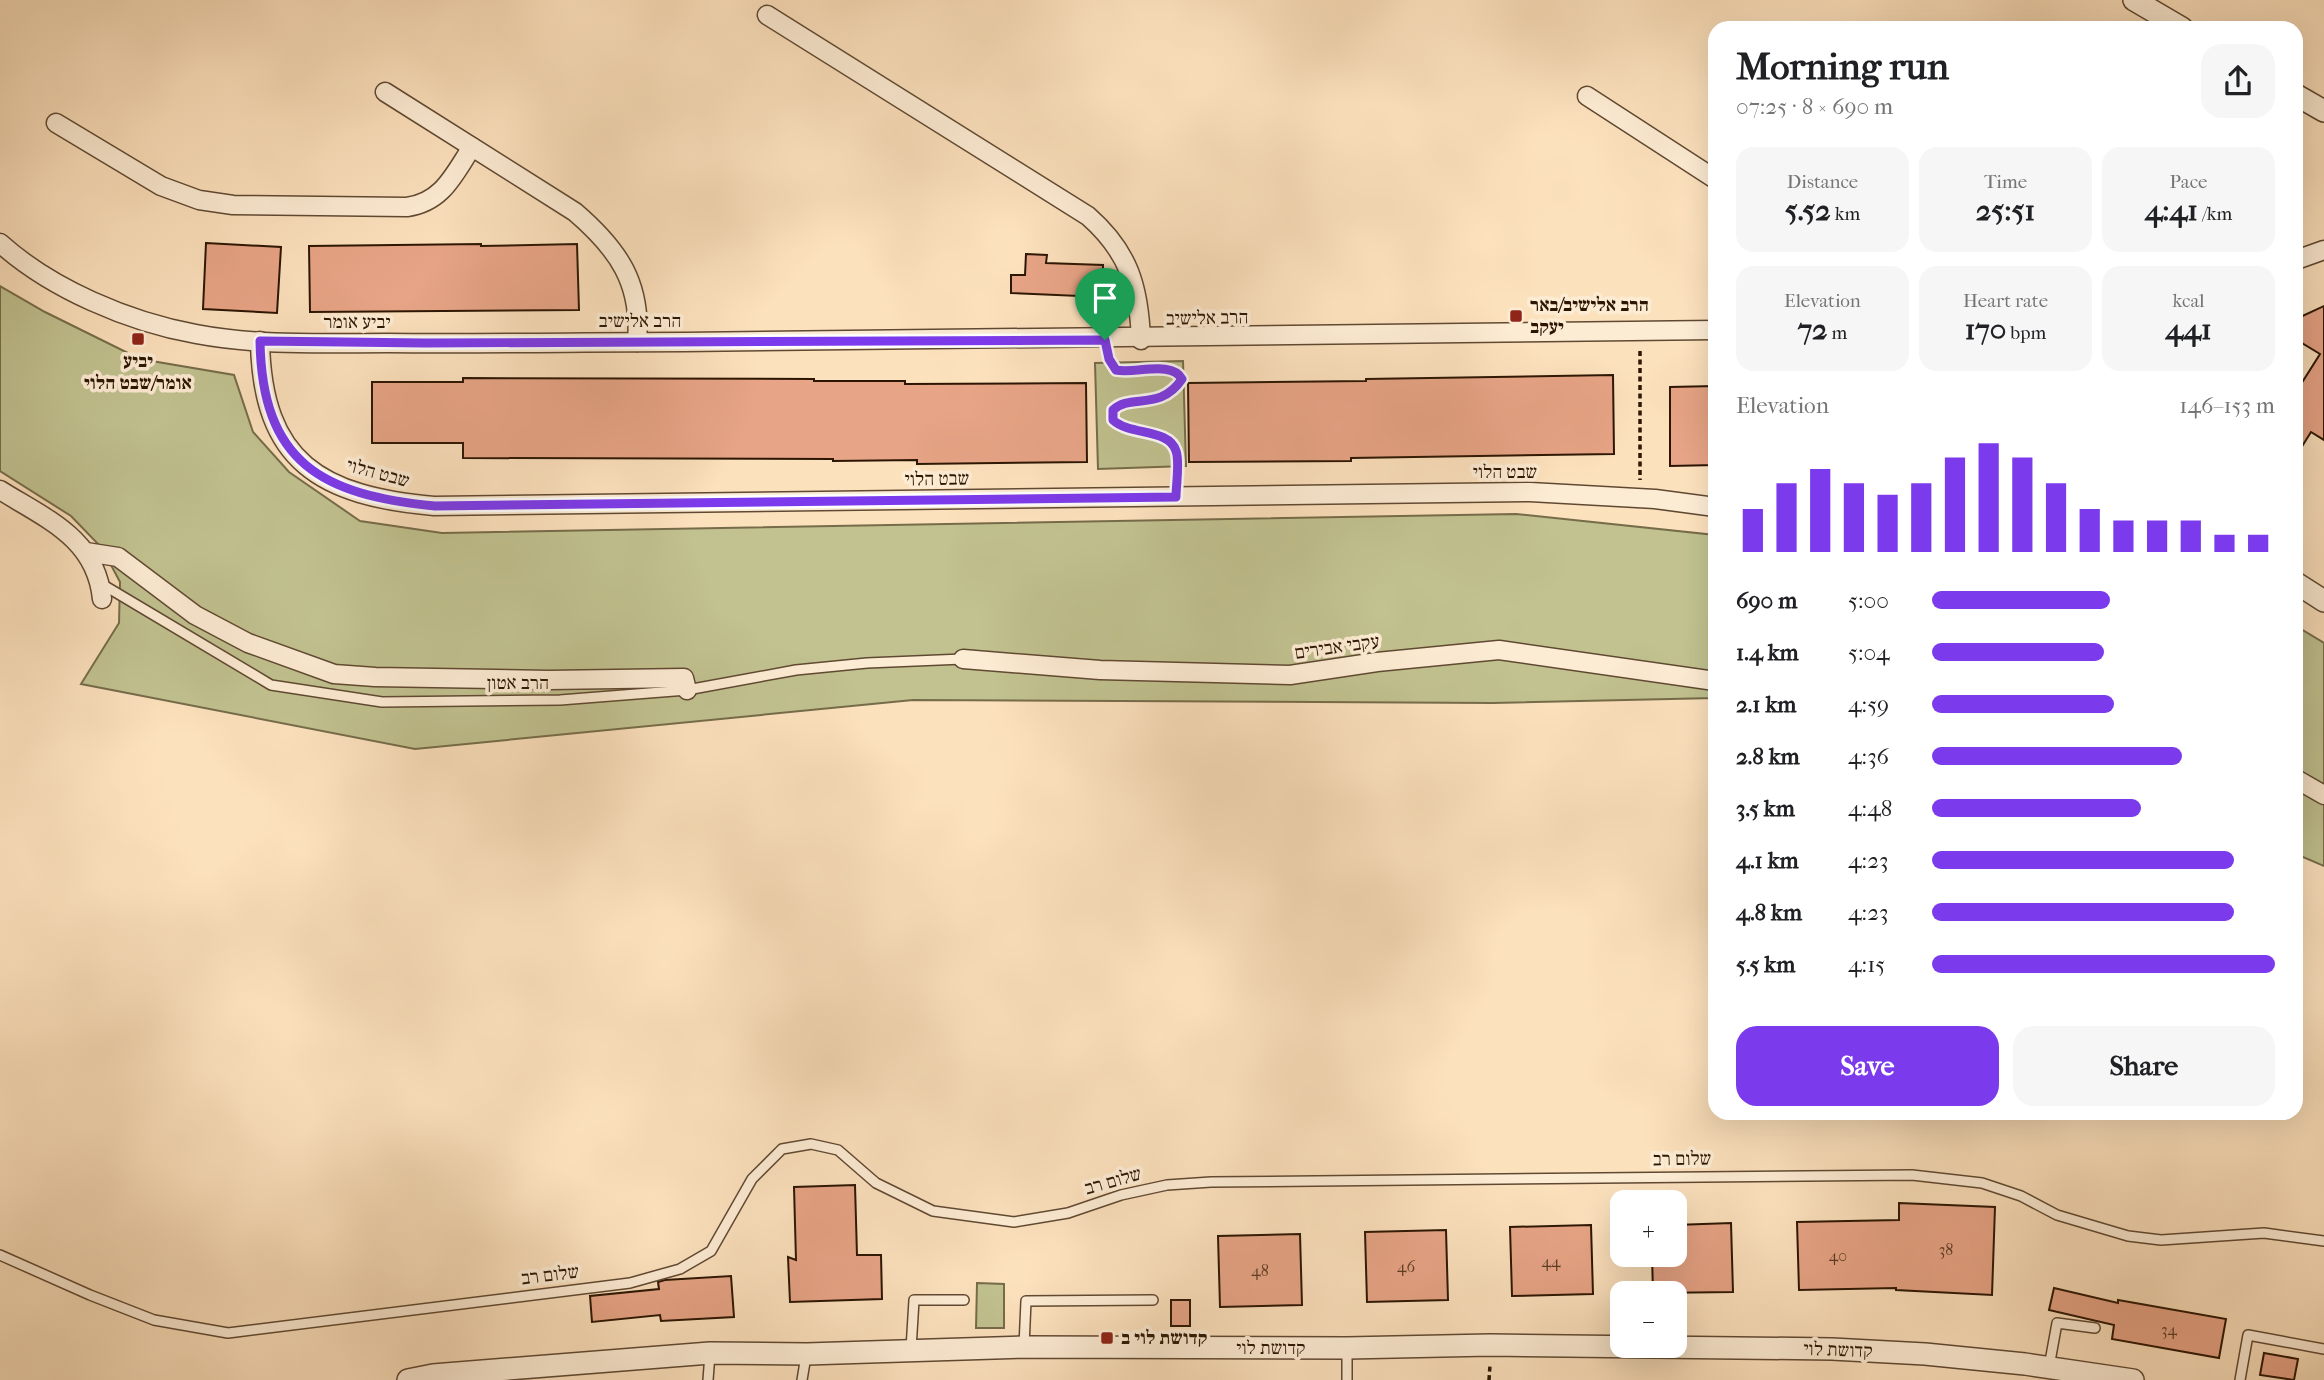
<!DOCTYPE html>
<html lang="en">
<head>
<meta charset="utf-8">
<style>
  :root { --surface:#fff; --page:#f6f6f6; --text:#202124; --muted:#757577; --accent:#7c3aed }
  body { margin:0; font-family:"IM FELL French Canon","Frank Ruhl Libre",serif; background:var(--page); color:var(--text); height:100vh; display:flex; flex-direction:column; font-size:26px; white-space:nowrap }
  * { box-sizing:border-box; margin:0 }
  p { font-size:23px; color:var(--muted) }
  .icon { flex:none; width:38px; height:38px; fill:none; stroke:currentColor; stroke-width:2; stroke-linecap:round; stroke-linejoin:round }
  .map { position:relative; flex:1; overflow:hidden }
  .sheet { position:absolute; left:1708px; top:21px; width:595px; height:1099px; display:flex; flex-direction:column; background:var(--surface); border-radius:21px; box-shadow:0 7px 28px #0002 }
  .sheet>* { flex:none }
  .fabs { position:absolute; left:1610px; top:1190px; display:grid; gap:14px }
  .fabs a { display:grid; place-items:center; width:77px; height:77px; border-radius:14px; background:var(--surface); box-shadow:0 7px 28px #0002; font-size:35px }
  .pin { position:absolute; display:grid; place-items:center; width:60px; height:60px; color:#fff; margin:-72px -30px; border-radius:50% 50% 50% 0; rotate:-45deg; box-shadow:0 0 7px #0007 }
  .pin .icon { rotate:45deg }
  .round { display:grid; place-items:center; flex:none; width:74px; height:74px; border-radius:21px; background:var(--page) }
  .headline { display:flex; align-items:center; justify-content:space-between; height:119px; padding:0 28px }
  h1 { font-size:38px; font-weight:800; line-height:52px }
  .metrics { display:grid; grid-template-columns:repeat(3,1fr); gap:10px; height:119px; padding:7px 28px }
  .metrics div { display:grid; align-content:center; border-radius:18px; background:var(--page); text-align:center }
  .metrics b { font-size:30px; font-weight:800 }
  .metrics small { font-size:19px; font-weight:400 }
  .metrics p { font-size:19px }
  .chart { height:196px; padding:14px 28px }
  .chart p { display:flex; justify-content:space-between }
  .chart svg { width:100%; height:126px; margin-top:7px; stroke:var(--accent); stroke-width:6 }
  .primary-button { display:flex; gap:14px; margin-top:auto; padding:14px 28px }
  .primary-button a { flex:1; height:80px; border-radius:21px; background:var(--accent); color:#fff; font-size:28px; font-weight:800; line-height:80px; text-align:center }
  .primary-button a+a { background:var(--page); color:var(--text) }
  ul { padding:0 28px; list-style:none; font-size:23px }
  li { display:grid; grid-template-columns:112px 84px 1fr; align-items:center; height:52px }
  li i { height:18px; border-radius:9px; background:var(--accent) }
  .map>svg:first-child { display:block }
  .green { fill:#c1c290; stroke:#766c4a; stroke-width:2 }
  .building { fill:#e7a486; stroke:#2c1603; stroke-width:2 }
  .lines { fill:none; stroke-linecap:round; stroke-linejoin:round }
  .service-casing { stroke:#604932; stroke-width:12 }
  .minor-casing { stroke:#604932; stroke-width:21 }
  .tertiary-casing { stroke:#604932; stroke-width:24 }
  .path { stroke:#2c1603; stroke-width:3.5; stroke-dasharray:5 3.5; stroke-linecap:butt }
  .service { stroke:#fdecd4; stroke-width:9 }
  .minor { stroke:#fdecd4; stroke-width:18 }
  .tertiary { stroke:#fdecd4; stroke-width:21 }
  .route-casing { stroke:#fff; stroke-width:14 }
  .route { stroke:#7c3aed; stroke-width:9 }
  .poi-dot { fill:#8f2418; stroke:#fdecd4; stroke-width:2.5 }
  .labels { text-anchor:middle; dominant-baseline:central; stroke-width:7; stroke-linejoin:round; paint-order:stroke }
  .number-label { font-size:16px; fill:#5b3a24 }
  .poi-label { font-size:19px; font-weight:bold; fill:#2c1603; stroke:#fdecd4; text-anchor:start }
  .street-label { font-size:19px; fill:#2c1603; stroke:#fdecd4 }
</style>
</head>
<body>
<div class="map">
<svg width="2324" height="1380" viewBox="0 0 2324 1380">
  <rect width="100%" height="100%" fill="#fce1bd"/>
  <filter id="stains"><feTurbulence type="fractalNoise" baseFrequency=".00286" numOctaves="4"/><feColorMatrix values="0 0 0 0 .2 0 0 0 0 .09 0 0 0 0 .02 0 0 0 .5 -.17"/></filter>
  <radialGradient id="worn" r=".72"><stop offset=".6" stop-color="#630" stop-opacity="0"/><stop offset="1" stop-color="#630" stop-opacity=".3"/></radialGradient>
  <g class="green">
    <path d="M0 286 45 312 140 359 234 375 253 432 289 472 360 521 442 533 1516 514 1715 535V698L1493 703 913 700 415 749 81 684 119 623 120 582 102 548 71 516 0 471Z"/>
    <path d="M1183 361 1186 466 1098 469 1095 363Z"/>
    <path d="M2296 626 2324 643V866L2296 854Z"/>
    <path d="M977 1283 1004 1284V1328H976Z"/>
  </g>
  <g class="building">
    <path d="M206 243 281 247 277 313 203 309Z"/>
    <path d="M481 244V246L577 244 579 310 310 312 309 246Z"/>
    <path d="M1026 254 1047 255 1046 263 1103 265 1102 297 1011 293V275H1025Z"/>
    <path d="M2324 306V440L2311 432 2296 456V392L2320 354 2302 343 2296 331V319Z"/>
    <path d="M1613 375 1614 454 1351 458V461L1189 462 1188 383 1366 381V379Z"/>
    <path d="M463 378 814 379V381H905V384L1086 383 1087 462 917 464V460L833 461V459L463 458V443H372V382H463Z"/>
    <path d="M1715 386V465L1670 466V387Z"/>
    <path d="M855 1185 857 1255H881L882 1299 790 1302 788 1257 796 1260 794 1187Z"/>
    <path d="M1899 1203 1995 1207 1992 1295 1896 1290V1288L1799 1290 1797 1222 1899 1220Z"/>
    <path d="M1731 1223 1733 1292 1653 1293 1652 1255H1675V1225Z"/>
    <path d="M1591 1225 1593 1294 1512 1296 1510 1227Z"/>
    <path d="M1446 1230 1448 1300 1367 1302 1365 1232Z"/>
    <path d="M1300 1234 1302 1305 1220 1307 1218 1236Z"/>
    <path d="M731 1276 734 1317 661 1321 660 1315 592 1322 590 1296 659 1289 658 1282 665 1280Z"/>
    <path d="M2054 1288 2118 1303V1300L2226 1319 2219 1358 2112 1339 2114 1325 2049 1310Z"/>
    <rect x="1171" y="1300" width="19" height="26"/>
    <path d="M2264 1353 2298 1359 2294 1380 2260 1375Z"/>
  </g>
  <g class="lines">
    <g class="service-casing">
      <g id="service">
        <path d="M100 583 271 685 382 702 560 700 687 690 796 670 867 663 963 659"/>
        <path d="M0 1255 90 1295 154 1320 228 1333 630 1283 680 1269 711 1251 752 1179 782 1149 811 1144 838 1150 876 1183 933 1211 1014 1222 1068 1213 1121 1195 1167 1185 1211 1182 1912 1175 1982 1183 2021 1196 2057 1215 2128 1236 2161 1240 2264 1233 2324 1241"/>
        <path d="M1024 1346 1026 1301 1153 1300"/>
        <path d="M1347 1348V1380"/>
        <path d="M911 1349 914 1300H964"/>
        <path d="M2049 1367 2057 1323 2095 1328"/>
        <path d="M708 1380 710 1354"/>
        <path d="M802 1380 806 1356"/>
        <path d="M2240 1380 2248 1335 2324 1349"/>
      </g>
    </g>
    <g class="minor-casing">
      <g id="minor">
        <path d="M767 15 1088 216C1129 252 1139 287 1141 340"/>
        <path d="M385 92 575 212C618 249 642 283 637 342"/>
        <path d="M1587 96 1715 179"/>
        <path d="M56 123 161 186 199 200 233 205 407 207C443 202 454 174 472 147"/>
        <path d="M0 243C51 289 129 322 196 334 259 346 324 343 388 343 487 344 586 342 685 342 1028 340 1371 336 1715 330"/>
        <path d="M2296 260 2324 250"/>
        <path d="M260 341C262 463 322 496 434 506L1530 492 1655 499 1715 507"/>
        <path d="M0 490C46 519 96 538 102 599"/>
        <path d="M86 552 118 557 195 615 248 643 334 674 375 677 549 680 684 678 687 690"/>
        <path d="M963 659 1100 670 1290 675 1377 662 1499 650 1715 681"/>
        <path d="M2296 779 2324 795"/>
      </g>
    </g>
    <g class="tertiary-casing">
      <g id="tertiary">
        <path d="M2134 0 2182 28"/>
        <path d="M2296 95 2324 111"/>
        <path d="M2296 583 2324 601"/>
        <path d="M408 1380 433 1375 710 1353 807 1354 1024 1347 1347 1348 1490 1345 1832 1349 1925 1354 2025 1364 2133 1380"/>
      </g>
    </g>
    <g class="path">
      <path d="M1640 351V480"/>
      <path d="M1108 356 1116 370C1135 374 1173 360 1182 379 1161 412 1130 393 1113 410V420C1131 437 1167 428 1176 450 1179 458 1177 470 1176 478"/>
      <path d="M1489 1380 1490 1365"/>
    </g>
    <use href="#service" class="service"/>
    <use href="#minor" class="minor"/>
    <use href="#tertiary" class="tertiary"/>
  </g>
  <g class="lines">
    <g class="route-casing">
      <path id="route" d="M1105 340 1109 359 1116 370C1135 374 1172 360 1182 379 1160 412 1130 393 1113 410V420C1130 436 1169 428 1176 451 1180 461 1176 485 1176 497L435 506C322 495 262 463 260 341L425 343Z"/>
    </g>
    <use href="#route" class="route"/>
  </g>
  <g class="poi-dot">
    <rect x="1509" y="309" width="14" height="14" rx="3.5"/>
    <rect x="131" y="332" width="14" height="14" rx="3.5"/>
    <rect x="1100" y="1331" width="14" height="14" rx="3.5"/>
  </g>
  <g class="labels">
    <g class="number-label">
      <text x="1946" y="1249">38</text>
      <text x="1838" y="1255">40</text>
      <text x="1551" y="1261">44</text>
      <text x="1406" y="1266">46</text>
      <text x="1260" y="1270">48</text>
      <text x="2169" y="1329">34</text>
    </g>
    <g class="poi-label">
      <text x="1530" y="305">הרב אלישיב/באר<tspan x="1530" dy="22">יעקב</tspan></text>
      <text x="138" y="361" text-anchor="middle">יביע<tspan x="138" dy="22">אומר/שבט הלוי</tspan></text>
      <text x="1121" y="1338">קדושת לוי ב</text>
    </g>
    <g class="street-label">
      <text transform="translate(1207 318) rotate(-1)">הרב אלישיב</text>
      <text x="640" y="321">הרב אלישיב</text>
      <text x="357" y="322">יביע אומר</text>
      <text x="1505" y="472">שבט הלוי</text>
      <text transform="translate(378 473) rotate(15)">שבט הלוי</text>
      <text transform="translate(937 479) rotate(-1)">שבט הלוי</text>
      <text transform="translate(1337 647) rotate(-8)">עקבי אבירים</text>
      <text x="518" y="683">הרב אטון</text>
      <text transform="translate(1682 1159) rotate(-1)">שלום רב</text>
      <text transform="translate(1113 1181) rotate(-16)">שלום רב</text>
      <text transform="translate(550 1275) rotate(-7)">שלום רב</text>
      <text x="1271" y="1348">קדושת לוי</text>
      <text transform="translate(1838 1350) rotate(2)">קדושת לוי</text>
    </g>
  </g>
  <rect width="100%" height="100%" filter="url(#stains)"/>
  <rect width="100%" height="100%" fill="url(#worn)"/>
</svg>
<div class="fabs">
<a>+</a>
<a>−</a>
</div>
<div class="pin" style="left:1105px;top:340px;background:#1e9e55"><svg class="icon" aria-label="arrive" viewBox="0 0 24 24"><path d="M6 21V4h12l-3 4 3 4H6"/></svg></div>
<section class="sheet">
<div class="headline"><div><h1>Morning run</h1><p>07:25 · 8 × 690 m</p></div><a class="round"><svg class="icon" aria-label="share" viewBox="0 0 24 24"><path d="M12 15V3M7 8l5-5 5 5M5 13v7h14v-7"/></svg></a></div>
<div class="metrics">
<div><p>Distance</p><b>5.52<small> km</small></b></div>
<div><p>Time</p><b>25:51</b></div>
<div><p>Pace</p><b>4:41<small> /km</small></b></div>
</div>
<div class="metrics">
<div><p>Elevation</p><b>72<small> m</small></b></div>
<div><p>Heart rate</p><b>170<small> bpm</small></b></div>
<div><p>kcal</p><b>441</b></div>
</div>
<div class="chart"><p><span>Elevation</span>146–153 m</p>
<svg viewBox="0 0 160 44" preserveAspectRatio="none"><path d="M5 44V29M15 44V20M25 44V15M35 44V20M45 44V24M55 44V20M65 44V11M75 44V6M85 44V11M95 44V20M105 44V29M115 44V33M125 44V33M135 44V33M145 44V38M155 44V38"/></svg>
</div>
<ul>
<li><b>690 m</b>5:00<i style="width:52%"></i></li>
<li><b>1.4 km</b>5:04<i style="width:50%"></i></li>
<li><b>2.1 km</b>4:59<i style="width:53%"></i></li>
<li><b>2.8 km</b>4:36<i style="width:73%"></i></li>
<li><b>3.5 km</b>4:48<i style="width:61%"></i></li>
<li><b>4.1 km</b>4:23<i style="width:88%"></i></li>
<li><b>4.8 km</b>4:23<i style="width:88%"></i></li>
<li><b>5.5 km</b>4:15<i style="width:100%"></i></li>
</ul>
<div class="primary-button"><a>Save</a><a>Share</a></div>
</section>
</div>
</body>
</html>
